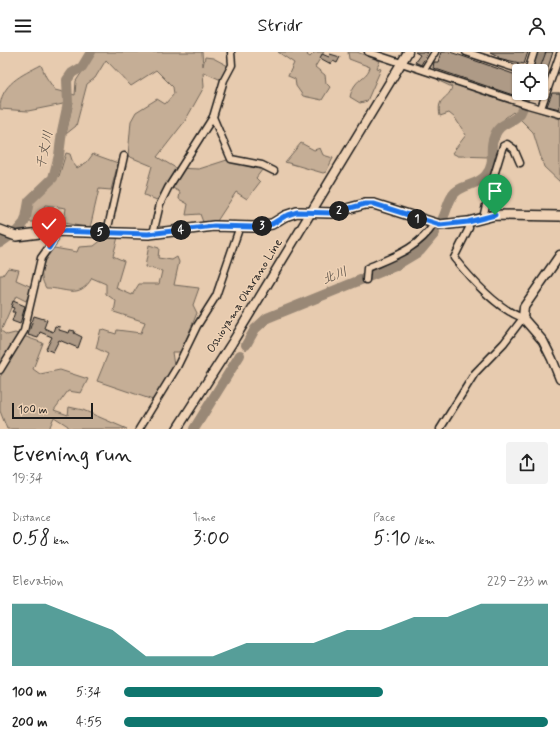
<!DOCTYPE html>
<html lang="en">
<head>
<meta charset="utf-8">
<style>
  :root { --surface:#fff; --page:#f2f2f2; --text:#222; --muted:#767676; --accent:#0f766e }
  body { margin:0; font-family:Mynerve,"Klee One",sans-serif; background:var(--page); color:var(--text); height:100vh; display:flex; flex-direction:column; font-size:15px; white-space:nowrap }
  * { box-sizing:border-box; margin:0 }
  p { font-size:13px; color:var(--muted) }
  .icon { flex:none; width:22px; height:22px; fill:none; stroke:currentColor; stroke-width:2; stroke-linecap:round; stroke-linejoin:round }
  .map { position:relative; height:377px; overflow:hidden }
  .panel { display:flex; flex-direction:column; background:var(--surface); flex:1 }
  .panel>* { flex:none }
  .buttons { position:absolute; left:512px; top:12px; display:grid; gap:8px }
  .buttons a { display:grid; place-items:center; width:36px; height:36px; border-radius:4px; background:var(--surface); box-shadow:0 1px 3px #0004; font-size:20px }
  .scale { position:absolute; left:12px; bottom:10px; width:81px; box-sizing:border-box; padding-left:4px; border:2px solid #1c1c1c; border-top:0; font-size:11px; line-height:14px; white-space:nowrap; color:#1c1c1c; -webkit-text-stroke:3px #efd2b5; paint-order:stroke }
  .pin { position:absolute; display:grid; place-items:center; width:34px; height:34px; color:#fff; margin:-41px -17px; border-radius:50% 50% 50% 0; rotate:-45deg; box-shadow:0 0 4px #0007 }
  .pin .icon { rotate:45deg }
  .km { position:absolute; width:20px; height:20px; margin:-10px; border-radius:50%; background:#222; color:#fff; font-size:11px; line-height:20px; text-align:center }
  .round { display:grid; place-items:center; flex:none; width:42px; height:42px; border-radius:4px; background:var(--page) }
  .overview { display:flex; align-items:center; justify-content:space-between; height:68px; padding:0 12px }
  h1 { font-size:22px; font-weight:600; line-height:30px }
  .stats { display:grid; grid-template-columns:repeat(3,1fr); gap:6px; height:68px; padding:4px 12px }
  .stats div { display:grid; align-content:center }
  .stats b { font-size:20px; font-weight:600 }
  .stats small { font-size:11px; font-weight:400 }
  .stats p { font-size:11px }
  .chart { height:112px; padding:8px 12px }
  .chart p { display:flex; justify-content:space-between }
  .chart svg { width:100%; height:72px; margin-top:4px; fill:var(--accent); opacity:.7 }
  ul { padding:0 12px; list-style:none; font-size:13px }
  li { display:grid; grid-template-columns:64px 48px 1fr; align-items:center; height:30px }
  li i { height:10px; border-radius:5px; background:var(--accent) }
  header { display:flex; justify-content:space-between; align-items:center; height:52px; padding:0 12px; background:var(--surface); font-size:18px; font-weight:600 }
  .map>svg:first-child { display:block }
  .green { fill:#c5ae96; stroke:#706559 }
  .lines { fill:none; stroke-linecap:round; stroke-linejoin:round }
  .river { stroke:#998876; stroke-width:10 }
  .building { fill:#ae9a86; stroke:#1c1c1c }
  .street-casing { stroke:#1c1c1c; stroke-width:9 }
  .secondary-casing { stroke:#1c1c1c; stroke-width:11 }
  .primary-casing { stroke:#1c1c1c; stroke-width:12 }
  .street { stroke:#efd2b5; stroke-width:6 }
  .secondary { stroke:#efd2b5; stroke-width:8 }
  .primary { stroke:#efd2b5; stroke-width:9 }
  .route-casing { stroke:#fff; stroke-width:8 }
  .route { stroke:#1a73e8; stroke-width:5 }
  .labels { text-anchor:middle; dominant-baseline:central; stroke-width:3; stroke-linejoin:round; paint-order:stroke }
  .street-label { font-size:12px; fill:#1c1c1c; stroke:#efd2b5 }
  .water-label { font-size:13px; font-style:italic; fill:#48423c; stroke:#efd2b5 }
</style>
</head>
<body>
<header><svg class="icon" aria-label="menu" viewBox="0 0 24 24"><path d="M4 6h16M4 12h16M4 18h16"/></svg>Stridr<svg class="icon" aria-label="person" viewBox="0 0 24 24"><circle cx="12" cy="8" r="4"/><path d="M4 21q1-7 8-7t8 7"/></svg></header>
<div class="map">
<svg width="560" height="377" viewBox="0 0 560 377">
  <rect width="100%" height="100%" fill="#e7cbaf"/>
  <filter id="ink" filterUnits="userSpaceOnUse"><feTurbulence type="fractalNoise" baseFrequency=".025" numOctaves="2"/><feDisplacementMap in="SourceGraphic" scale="8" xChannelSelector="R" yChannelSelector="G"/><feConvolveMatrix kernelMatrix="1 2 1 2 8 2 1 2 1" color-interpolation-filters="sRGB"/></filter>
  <g filter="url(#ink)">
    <g class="green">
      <path d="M95 0H202L203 14 205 5 213 6 228 14 224 25 219 27 203 20 204 35 185 69 157 105 176 116 199 117 227 108 262 118 256 126 260 130 247 147 236 140 217 169 203 170 200 162 186 163 188 152 179 147 180 140 167 133 157 148 144 143 152 114 128 104 131 69 136 60 157 47 165 52 174 42 173 35 156 18 131 34 106 8 95 26 87 32 76 74 66 82 73 50 28 59 0 57C0 32 22 23 41 13L46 25 55 38 75 43 76 29Z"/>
      <path d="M278 0H309L307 3 310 5 315 0H324L315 15 325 23 326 31 330 35 322 48 303 44 296 34 295 27 288 24 294 11Z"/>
      <path d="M348 0H357L380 9 377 16 381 17 367 49 360 51 350 45C354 26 367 27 370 15L349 7Z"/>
      <path d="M434 24 560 67V130L544 115 533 80 513 60 505 66 498 88 488 105 458 104 452 101 466 83 455 66 449 61 440 64C436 44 448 49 452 35L439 29Z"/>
      <path d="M301 91 314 98 320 96 323 103 333 106 326 120 323 121 285 110Z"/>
      <path d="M66 101 70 102 73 111 77 116 87 110 93 102 118 111 111 138 99 137 90 176 64 171 66 156 45 153 37 170H29L32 152 59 124Z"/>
      <path d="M107 184 118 185 113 204 124 209 116 236 132 243 139 232H159L162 219 145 215 149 193 159 196 158 206 172 208 177 205 179 210 174 233 199 236 193 253 197 261 181 300H172L174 314 153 348 97 329 108 302 96 296 101 277 116 282 117 278 141 281 145 270 114 260 116 249 106 242V232L92 226C79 248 66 236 46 236 37 220 43 209 54 196L77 200 79 195 94 194Z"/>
      <path d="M8 216 19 218 16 228 32 235 26 249 16 244 1 279 7 283 15 281 43 291 33 317 40 322 60 318 88 327 81 341 68 339 54 358 68 363 69 355 83 358 127 377H68V374L54 365 49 377H7L0 359V325L2 322 0 318V223H3Z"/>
    </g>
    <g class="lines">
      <g class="river">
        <path d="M533 19 541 0"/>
        <path d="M442 168C447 160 448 145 457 139 466 132 478 133 486 123 497 110 488 99 494 85 499 71 509 72 518 64 524 59 523 48 526 41"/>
        <path d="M0 191 17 179 24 171 26 166 29 149 53 126 59 103 62 79 68 51 67 28 72 21 82 15 91 0"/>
        <path d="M246 293 255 277 267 266 395 214 420 199 435 181"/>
        <path d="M194 377 240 303"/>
      </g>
    </g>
    <g class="building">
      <path d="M415 0H428L421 13 415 10 420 3Z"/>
      <path d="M441 0H450L462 4 519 24 513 43 433 16 434 10H438Z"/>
      <path d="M490 0H528L524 12 498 6V4Z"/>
      <path d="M546 0H553L542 34 541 19H539Z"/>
      <path d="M322 2 329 5 330 2 340 5 337 11 333 9 331 12 320 6Z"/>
      <path d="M552 41H560V57L547 54Z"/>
      <path d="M13 249 25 254 20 272 12 269 15 260H12L14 256 11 255Z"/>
      <path d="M34 264 47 268 44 276 53 280 55 274 60 275 59 278 69 281 70 278 75 279 74 281 82 285 78 296 59 288 53 300 46 297 52 285 40 280 38 286 28 283Z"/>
    </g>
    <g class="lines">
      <g class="street-casing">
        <g id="street">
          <path d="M368 0 528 53 560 62"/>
          <path d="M466 0 524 19"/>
          <path d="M424 18 435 0"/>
          <path d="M528 19 534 0"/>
          <path d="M517 49 520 41"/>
          <path d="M541 56 560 2"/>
          <path d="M213 65 231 107 262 113 274 119"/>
          <path d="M483 166 489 140 503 94 507 92 514 97 520 111"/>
          <path d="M107 180 124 104"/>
          <path d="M153 182 160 152 168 136 213 65 224 28 232 13 231 0"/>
          <path d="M366 228 367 216C392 205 418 197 434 172"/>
          <path d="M0 318 24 279 41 206 54 188 56 179"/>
          <path d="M139 377 177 315 197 274 216 244 240 174"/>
          <path d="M440 377 475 321 504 291 523 266C497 257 471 227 454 206L469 176 468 170"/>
        </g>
      </g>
      <g class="secondary-casing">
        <g id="secondary">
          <path d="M560 203 524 255 523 266 543 289 552 307 560 327"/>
          <path d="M177 377 232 291 408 0"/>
        </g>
      </g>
      <g class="primary-casing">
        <path id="primary" d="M0 178 16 184 56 179 149 182 214 174 254 175 272 172 285 164 297 160 332 161 365 152H374L440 173 468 170 495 163 560 164"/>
      </g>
      <use href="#street" class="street"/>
      <use href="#secondary" class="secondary"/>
      <use href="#primary" class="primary"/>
    </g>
  </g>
  <g class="lines" filter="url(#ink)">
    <g class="route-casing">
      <path id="route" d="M49 196 54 188 56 179 148 182 214 174 254 175 272 172 285 164 297 160 332 161 365 152H374L440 173 468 170 495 163"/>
    </g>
    <use href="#route" class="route"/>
  </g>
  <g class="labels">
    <g class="street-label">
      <text transform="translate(245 244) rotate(-58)">Oshioyama Oharano Line</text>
    </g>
    <g class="water-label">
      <text transform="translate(45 98) rotate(-78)">千丈川</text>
      <text transform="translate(335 224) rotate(-22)">北川</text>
    </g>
  </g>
</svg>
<div class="buttons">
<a><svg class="icon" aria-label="locate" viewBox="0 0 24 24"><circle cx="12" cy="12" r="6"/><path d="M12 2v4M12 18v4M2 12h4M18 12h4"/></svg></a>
</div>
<div class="scale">100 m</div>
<div class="pin" style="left:495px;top:163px;background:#1e9e55"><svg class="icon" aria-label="arrive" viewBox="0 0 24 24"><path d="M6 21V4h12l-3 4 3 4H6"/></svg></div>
<div class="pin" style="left:49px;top:196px;background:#d93025"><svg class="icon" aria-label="check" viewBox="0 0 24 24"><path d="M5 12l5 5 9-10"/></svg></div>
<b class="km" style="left:417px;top:167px">1</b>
<b class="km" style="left:339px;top:159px">2</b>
<b class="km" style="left:262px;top:174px">3</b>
<b class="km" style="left:181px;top:178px">4</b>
<b class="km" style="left:100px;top:180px">5</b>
</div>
<section class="panel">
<div class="overview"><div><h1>Evening run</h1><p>19:34</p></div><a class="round"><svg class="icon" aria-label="share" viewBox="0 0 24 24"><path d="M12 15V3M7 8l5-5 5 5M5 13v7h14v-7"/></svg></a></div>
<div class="stats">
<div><p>Distance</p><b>0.58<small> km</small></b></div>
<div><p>Time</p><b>3:00</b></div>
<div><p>Pace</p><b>5:10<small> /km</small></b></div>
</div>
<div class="chart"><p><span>Elevation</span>229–233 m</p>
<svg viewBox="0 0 160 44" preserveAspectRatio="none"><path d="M0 44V6L10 6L20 14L30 22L40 38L50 38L60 38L70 30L80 30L90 30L100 22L110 22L120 14L130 14L140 6L150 6L160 6V44z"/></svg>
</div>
<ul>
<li><b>100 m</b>5:34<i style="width:61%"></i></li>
<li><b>200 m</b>4:55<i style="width:100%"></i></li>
</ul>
</section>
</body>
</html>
